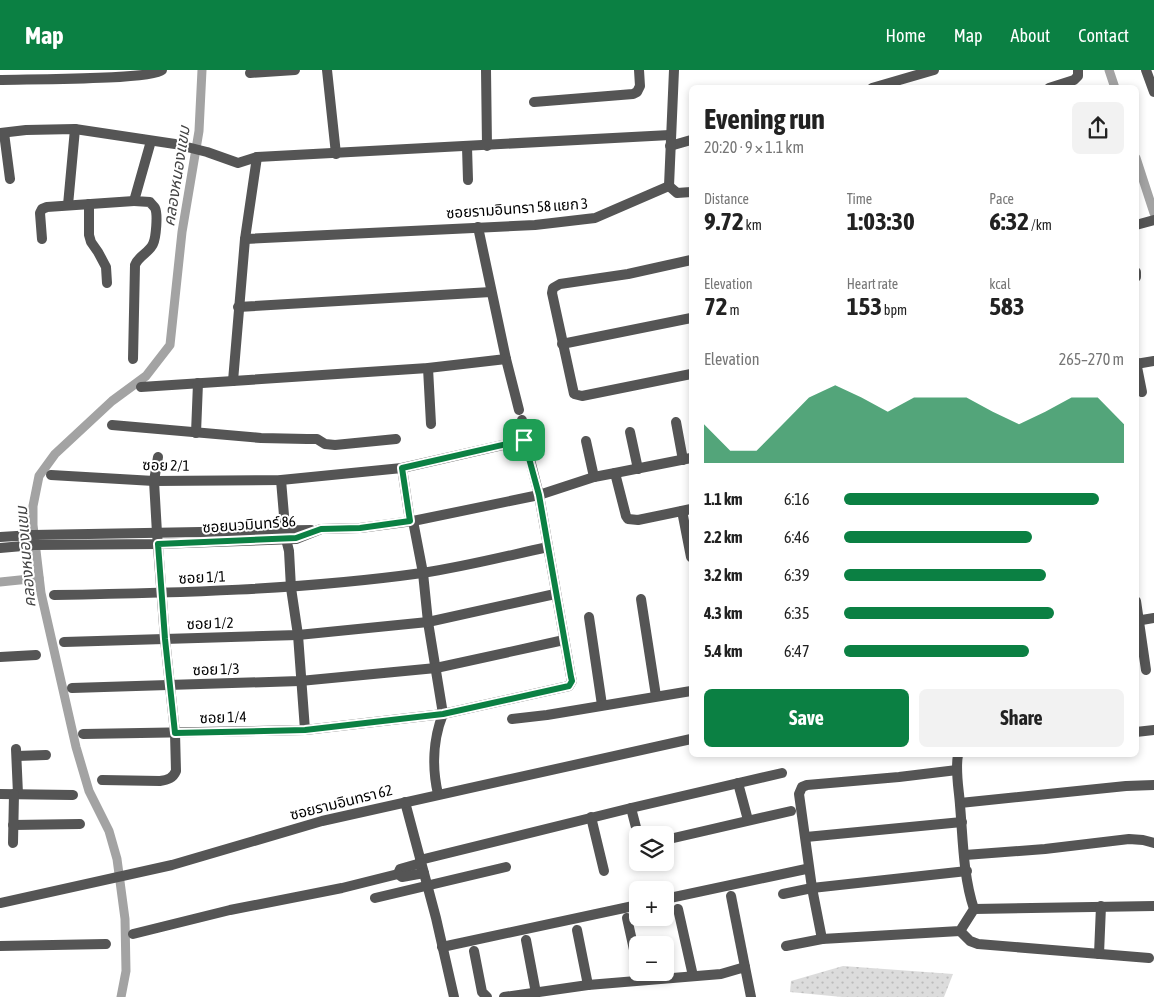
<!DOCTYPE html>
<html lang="en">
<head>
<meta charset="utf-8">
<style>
  :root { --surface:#fff; --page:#f2f2f2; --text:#222; --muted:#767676; --accent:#0b8043 }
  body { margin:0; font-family:"Asap Condensed","Noto Sans Thai",sans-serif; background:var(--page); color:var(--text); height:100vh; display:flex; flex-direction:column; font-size:19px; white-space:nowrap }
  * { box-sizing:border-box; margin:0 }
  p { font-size:16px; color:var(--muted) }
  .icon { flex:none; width:28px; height:28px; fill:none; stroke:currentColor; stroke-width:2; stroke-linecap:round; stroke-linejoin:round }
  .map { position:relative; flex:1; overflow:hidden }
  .panel { position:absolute; left:689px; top:15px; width:450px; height:672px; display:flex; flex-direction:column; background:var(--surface); border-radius:8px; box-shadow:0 2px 8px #0003 }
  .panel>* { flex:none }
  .controls { position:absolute; left:629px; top:756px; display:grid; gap:10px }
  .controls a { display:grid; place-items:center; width:45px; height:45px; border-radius:8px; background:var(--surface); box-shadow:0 2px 8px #0003; font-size:25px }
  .pin { position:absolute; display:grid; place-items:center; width:42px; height:42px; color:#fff; margin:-21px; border-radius:10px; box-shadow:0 2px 8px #0006 }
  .round { display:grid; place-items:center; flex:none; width:52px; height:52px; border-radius:8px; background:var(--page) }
  .overview { display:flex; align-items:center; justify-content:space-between; height:85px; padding:0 15px }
  h1 { font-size:28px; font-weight:700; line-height:38px }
  .stats { display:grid; grid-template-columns:repeat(3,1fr); gap:8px; height:85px; padding:5px 15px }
  .stats div { display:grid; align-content:center }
  .stats b { font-size:25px; font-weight:700 }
  .stats small { font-size:14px; font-weight:400 }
  .stats p { font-size:14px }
  .chart { height:140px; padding:10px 15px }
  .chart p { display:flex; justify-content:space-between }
  .chart svg { width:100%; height:90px; margin-top:5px; fill:var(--accent); opacity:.7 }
  .cta { display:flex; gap:10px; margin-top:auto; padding:10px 15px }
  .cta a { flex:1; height:58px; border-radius:8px; background:var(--accent); color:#fff; font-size:20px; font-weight:700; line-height:58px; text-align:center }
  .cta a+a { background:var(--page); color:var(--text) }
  ul { padding:0 15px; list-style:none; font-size:16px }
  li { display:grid; grid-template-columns:80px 60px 1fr; align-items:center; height:38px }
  li i { height:12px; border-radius:6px; background:var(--accent) }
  header { display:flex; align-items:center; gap:30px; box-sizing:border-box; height:70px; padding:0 25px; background:var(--accent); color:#fff }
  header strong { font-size:24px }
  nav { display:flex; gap:28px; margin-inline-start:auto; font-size:18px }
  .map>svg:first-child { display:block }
  .grass { fill:url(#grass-dots) }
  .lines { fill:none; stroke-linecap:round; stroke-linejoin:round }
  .canal { stroke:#a3a3a3; stroke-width:9 }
  .minor { stroke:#555; stroke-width:10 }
  .route-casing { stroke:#fff; stroke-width:10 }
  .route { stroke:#0b8043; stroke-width:6 }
  .labels { text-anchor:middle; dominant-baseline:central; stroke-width:4; stroke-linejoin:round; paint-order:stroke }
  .street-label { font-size:15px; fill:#000; stroke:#fff }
  .water-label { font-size:16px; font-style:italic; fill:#444; stroke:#fff }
</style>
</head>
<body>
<header>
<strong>Map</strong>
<nav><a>Home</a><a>Map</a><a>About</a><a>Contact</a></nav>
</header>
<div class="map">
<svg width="1154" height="927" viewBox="0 0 1154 927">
  <defs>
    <pattern id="grass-dots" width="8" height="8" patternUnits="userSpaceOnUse" patternTransform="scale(1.25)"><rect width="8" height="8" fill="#dcdcdc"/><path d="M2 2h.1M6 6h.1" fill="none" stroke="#bbb" stroke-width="1.8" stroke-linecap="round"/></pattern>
  </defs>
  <rect width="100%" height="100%" fill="#fff"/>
  <path class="grass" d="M843 896 953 904 944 927H842L790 922 791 911Z"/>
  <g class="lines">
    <g class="canal">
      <path d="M1109 0 1115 18"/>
      <path d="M1136 88 1154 143"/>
      <path d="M0 512 39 508"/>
      <path d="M121 927 126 901 125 849 117 789 109 761 89 721 76 677 41 523 33 455V436L39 406 55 384 112 331 146 306 170 275 182 162 199 61 202 0"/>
    </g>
    <g class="minor">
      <path d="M327 0 336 84"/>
      <path d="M486 0 487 76"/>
      <path d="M1146 0 1154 22"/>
      <path d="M250 3 295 0"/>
      <path d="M0 10C24 9 151 10 162 0"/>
      <path d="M872 18 934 0"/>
      <path d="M1049 18 1074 10 1078 6V0"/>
      <path d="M534 32 633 24 637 22 640 16 639 0"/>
      <path d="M0 63 26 60 75 59 175 74 207 82 238 93 257 87 670 65"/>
      <path d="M4 63 10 109"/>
      <path d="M670 76 691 70"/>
      <path d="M467 77 468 110"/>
      <path d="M669 116 674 0"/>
      <path d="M669 116 677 123 691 122"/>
      <path d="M89 134V165L91 172 98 182 106 197 107 213"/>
      <path d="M68 135 75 59"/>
      <path d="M1136 155 1154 150"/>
      <path d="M478 157 506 289 519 340"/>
      <path d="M42 169 40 143 42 139 47 137 134 131"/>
      <path d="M245 169 535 155 595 148 669 116"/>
      <path d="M691 190 628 204 560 214 553 218 552 223 574 324 582 326 691 304"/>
      <path d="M1136 202V207"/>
      <path d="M238 237 491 222"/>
      <path d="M562 274 691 248"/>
      <path d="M133 289 135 195C139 185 149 183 153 174 156 168 158 144 155 138 154 136 151 134 150 132L134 131 151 71"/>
      <path d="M1136 292 1142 322"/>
      <path d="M1136 294 1154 291"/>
      <path d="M428 298 431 354"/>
      <path d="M233 311 245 169 257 87"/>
      <path d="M141 317 428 298 506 289"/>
      <path d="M676 352 683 390"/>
      <path d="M112 355 261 368 307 369H317L325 374 335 375 396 369"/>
      <path d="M630 362 638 399"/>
      <path d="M196 363 198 313"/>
      <path d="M586 371 594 407"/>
      <path d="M402 398 410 451"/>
      <path d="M615 403 691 388"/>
      <path d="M51 405 154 411 281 410 402 398 525 370"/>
      <path d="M281 410 286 469 289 481 291 518 298 565 305 660"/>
      <path d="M682 441 691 487"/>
      <path d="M413 451 423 503 428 552 443 644C433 669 432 698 438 724"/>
      <path d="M0 467 33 465 311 460"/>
      <path d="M0 478 34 475 158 474 296 469 321 459 360 458 413 451 539 425 594 407 615 403 626 446 628 449 638 450 691 439"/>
      <path d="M54 525C177 523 300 520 422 503 464 497 506 486 548 477"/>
      <path d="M641 529 656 626"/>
      <path d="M1136 531 1146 600"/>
      <path d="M589 547 602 635"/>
      <path d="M1136 551 1154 548"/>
      <path d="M64 572 298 565 428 552 555 524"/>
      <path d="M0 587 36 585"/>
      <path d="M72 618 300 611 436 598 564 570"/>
      <path d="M512 649 547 645 691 621"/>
      <path d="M1136 662 1154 660"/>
      <path d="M83 664 305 660 443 644 569 616 572 611 571 607 539 425 525 370 522 350"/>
      <path d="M16 679 18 724"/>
      <path d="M17 686 46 685"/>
      <path d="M102 710 160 711C168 710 173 708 176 701L175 663 165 569 157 463 154 411 158 387"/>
      <path d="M738 713 748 750"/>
      <path d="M0 724 73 725"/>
      <path d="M405 732 436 848 454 927"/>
      <path d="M960 733 1126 716 1154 715"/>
      <path d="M631 738 638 765"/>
      <path d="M591 747 604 801"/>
      <path d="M13 755 80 754"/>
      <path d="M806 767 962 752"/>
      <path d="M665 770 791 741"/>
      <path d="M13 773 14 724"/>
      <path d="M965 785 1045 779 1129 769 1143 770 1154 773"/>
      <path d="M420 790 631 738 782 703"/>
      <path d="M398 804 400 799 421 793"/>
      <path d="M783 824 812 818 967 801"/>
      <path d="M731 826 745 897"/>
      <path d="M375 828 506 797"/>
      <path d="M665 829 806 799"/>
      <path d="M0 833 172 795 322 751 691 669"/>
      <path d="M678 839 693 906"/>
      <path d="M974 839 1154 836"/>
      <path d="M627 848 638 898"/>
      <path d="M577 860 588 915"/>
      <path d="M960 861 970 871 978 874 1149 888"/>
      <path d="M133 864 230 840 342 818 398 804 402 807 424 803"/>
      <path d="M822 869 812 818 799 724 802 717 807 715 899 707 957 700"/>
      <path d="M526 870 536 923"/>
      <path d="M0 876 106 874"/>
      <path d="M786 876 822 869 960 861 974 839C963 806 963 769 960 735 959 719 955 701 958 685"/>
      <path d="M442 877 638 835"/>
      <path d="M474 881 482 922 487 927"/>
      <path d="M1099 884 1101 836"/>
      <path d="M504 927 588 915 721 904 745 897 751 927"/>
    </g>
  </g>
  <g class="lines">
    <g class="route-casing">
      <path id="route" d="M524 370 539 425 571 607 572 611 569 616 443 644 305 660 175 663 165 569 158 474 296 468 321 459 360 458 410 451 402 398Z"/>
    </g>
    <use href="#route" class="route"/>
  </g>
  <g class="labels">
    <g class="street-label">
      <text transform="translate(517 138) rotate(-4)">ซอยรามอินทรา 58 แยก 3</text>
      <text transform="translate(166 395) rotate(1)">ซอย 2/1</text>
      <text transform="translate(249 454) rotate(-4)">ซอยนวมินทร์ 86</text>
      <text transform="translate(202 507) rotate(-3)">ซอย 1/1</text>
      <text transform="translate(210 553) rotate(-2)">ซอย 1/2</text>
      <text transform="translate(216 599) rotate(-2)">ซอย 1/3</text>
      <text transform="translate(223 647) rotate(-2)">ซอย 1/4</text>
      <text transform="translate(341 732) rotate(-14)">ซอยรามอินทรา 62</text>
    </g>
    <g class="water-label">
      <text transform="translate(176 106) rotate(-81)">คลองหนองแขม</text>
      <text transform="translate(25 487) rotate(-95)">คลองหนองแขม</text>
    </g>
  </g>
</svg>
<div class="controls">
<a><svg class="icon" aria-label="layers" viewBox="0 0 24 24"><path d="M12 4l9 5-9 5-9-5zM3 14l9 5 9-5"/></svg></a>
<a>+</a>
<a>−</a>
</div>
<div class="pin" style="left:524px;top:370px;background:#1e9e55"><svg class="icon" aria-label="arrive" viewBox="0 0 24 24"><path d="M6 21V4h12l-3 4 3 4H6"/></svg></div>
<section class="panel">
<div class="overview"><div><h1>Evening run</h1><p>20:20 · 9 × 1.1 km</p></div><a class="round"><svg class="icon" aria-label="share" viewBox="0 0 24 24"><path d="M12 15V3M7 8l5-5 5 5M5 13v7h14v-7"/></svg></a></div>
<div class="stats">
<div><p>Distance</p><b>9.72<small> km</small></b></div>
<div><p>Time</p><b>1:03:30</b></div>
<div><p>Pace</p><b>6:32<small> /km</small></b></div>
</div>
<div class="stats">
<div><p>Elevation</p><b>72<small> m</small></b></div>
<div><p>Heart rate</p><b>153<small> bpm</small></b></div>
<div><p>kcal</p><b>583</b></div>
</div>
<div class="chart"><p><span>Elevation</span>265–270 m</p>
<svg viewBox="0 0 160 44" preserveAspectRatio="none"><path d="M0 44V25L10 38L20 38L30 25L40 12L50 6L60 12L70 19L80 12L90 12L100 12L110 19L120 25L130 19L140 12L150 12L160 25V44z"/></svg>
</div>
<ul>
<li><b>1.1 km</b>6:16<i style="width:91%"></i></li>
<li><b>2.2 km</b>6:46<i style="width:67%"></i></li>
<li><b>3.2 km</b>6:39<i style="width:72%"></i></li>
<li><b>4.3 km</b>6:35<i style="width:75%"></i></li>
<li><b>5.4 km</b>6:47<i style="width:66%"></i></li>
</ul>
<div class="cta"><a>Save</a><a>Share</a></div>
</section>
</div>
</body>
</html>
